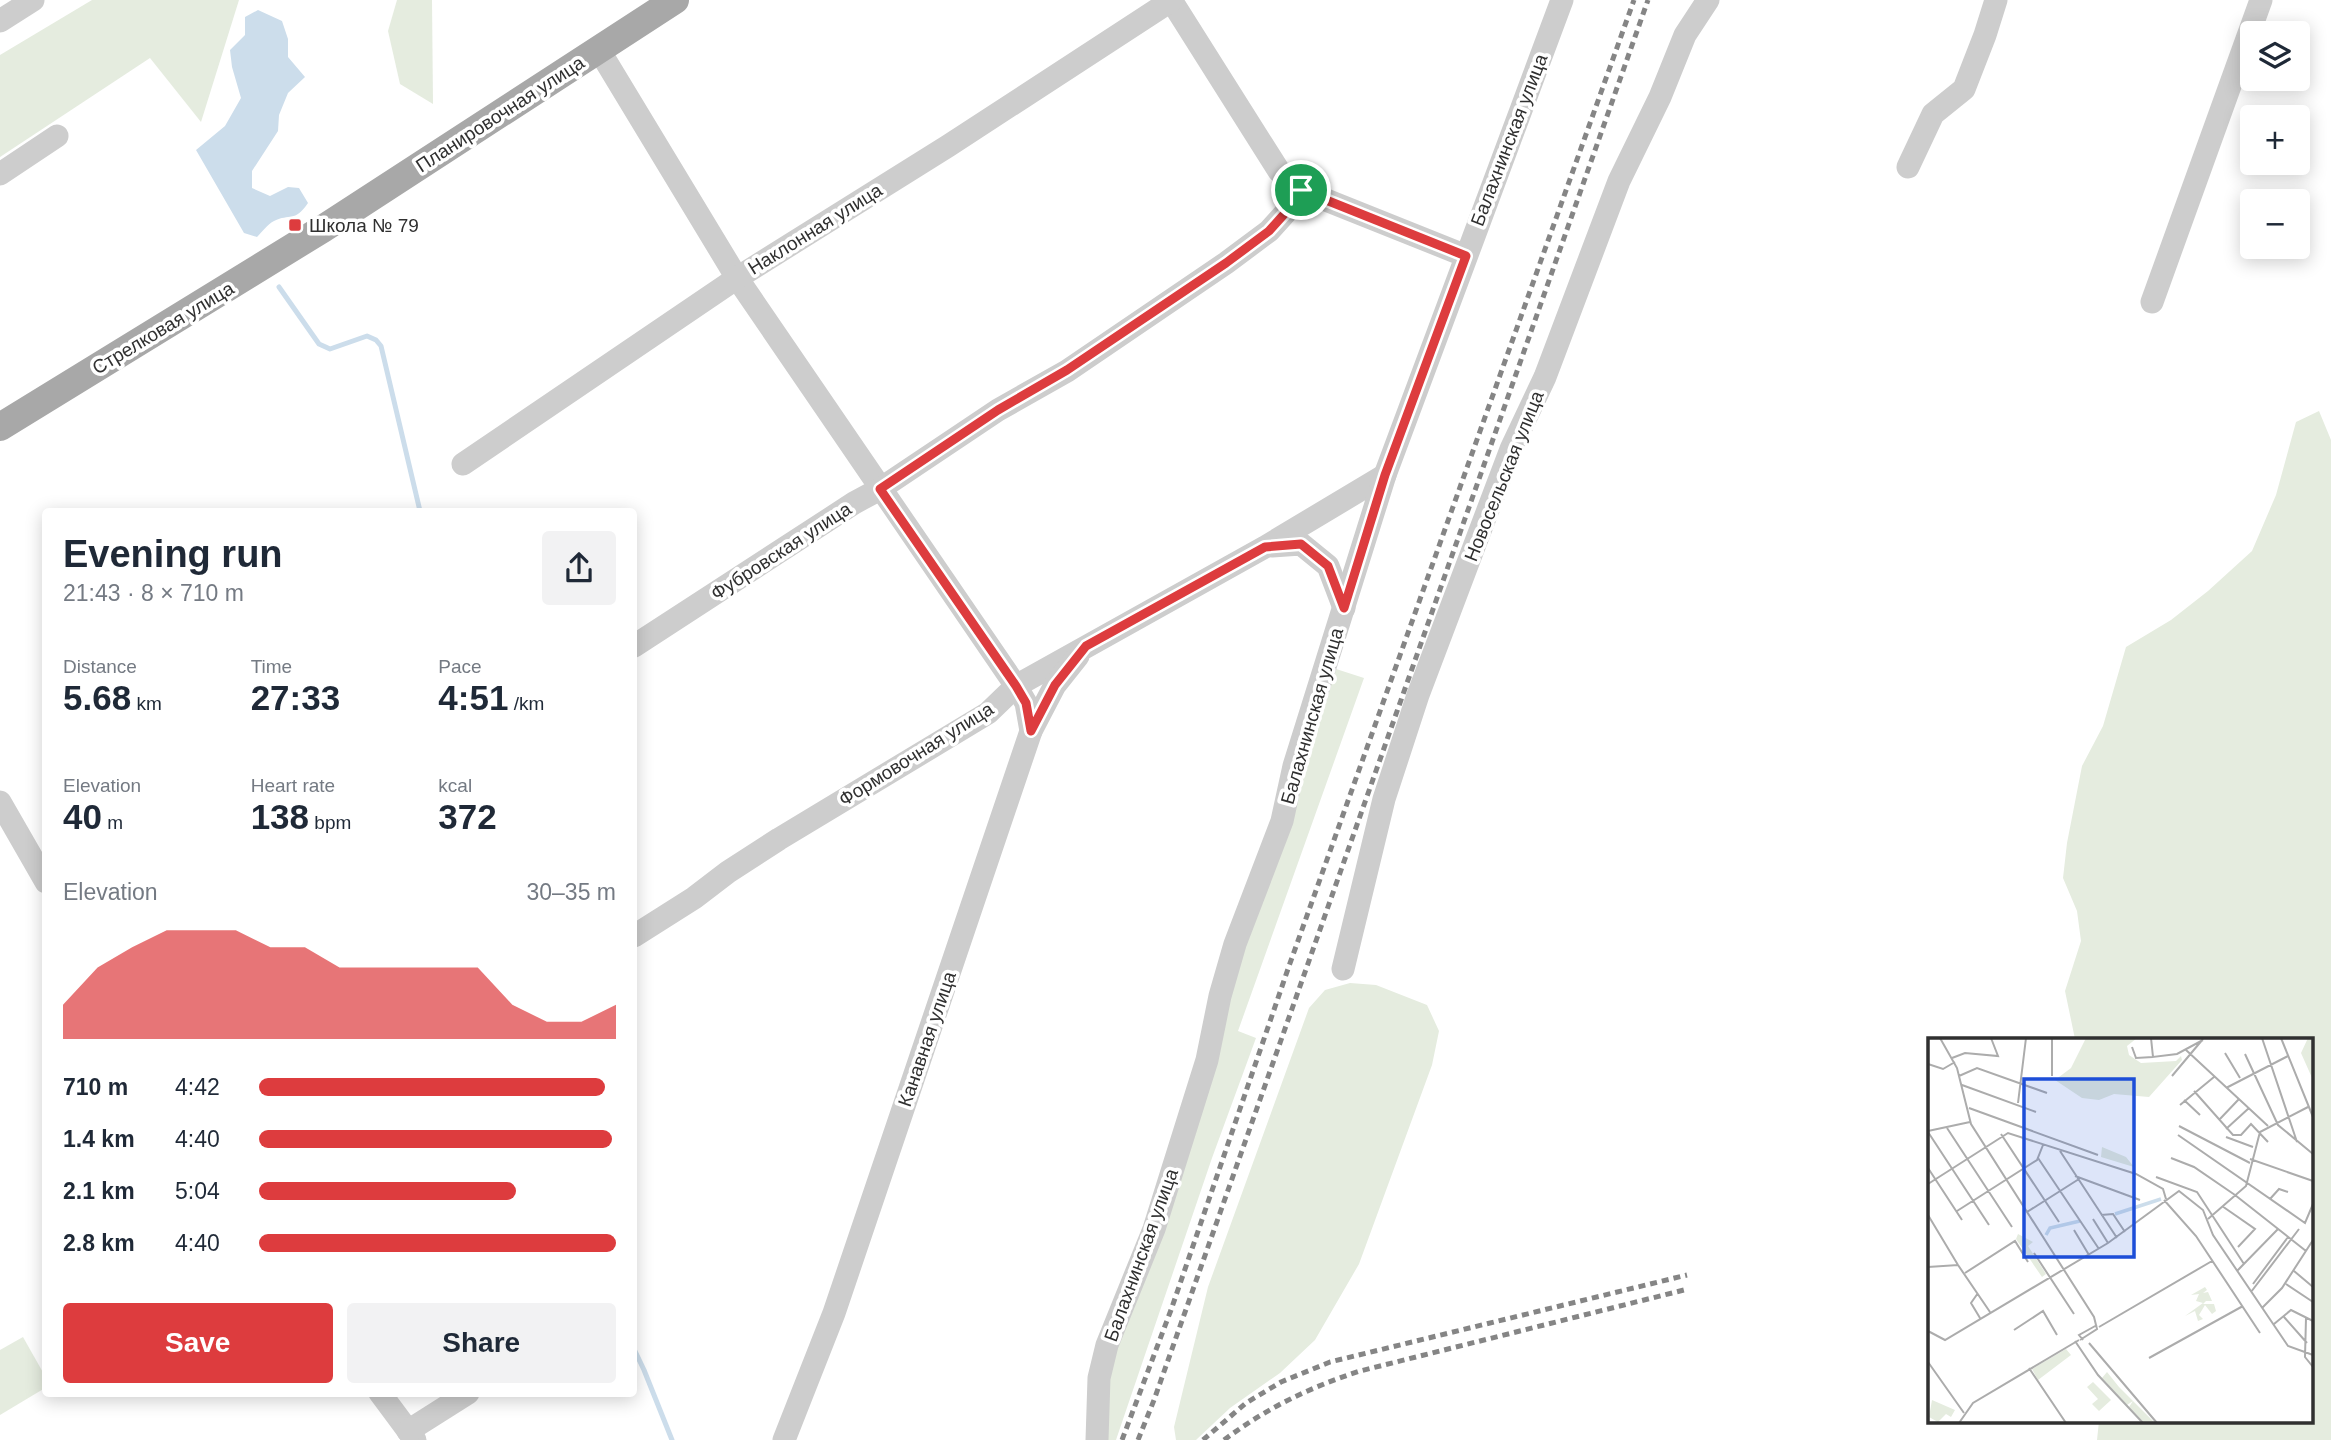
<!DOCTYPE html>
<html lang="en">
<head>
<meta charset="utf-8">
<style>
  :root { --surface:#fff; --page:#f2f2f3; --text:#1f2937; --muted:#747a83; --accent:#dd3c3e }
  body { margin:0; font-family:Arial,sans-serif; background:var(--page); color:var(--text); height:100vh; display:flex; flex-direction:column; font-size:26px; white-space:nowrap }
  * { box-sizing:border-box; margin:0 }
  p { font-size:23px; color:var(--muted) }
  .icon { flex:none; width:38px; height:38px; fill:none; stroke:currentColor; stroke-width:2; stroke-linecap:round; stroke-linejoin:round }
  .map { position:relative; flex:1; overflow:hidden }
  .panel { position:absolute; left:42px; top:508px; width:595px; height:889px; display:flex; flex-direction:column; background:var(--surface); border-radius:7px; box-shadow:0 4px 18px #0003 }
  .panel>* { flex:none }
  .controls { position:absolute; left:2240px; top:21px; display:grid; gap:14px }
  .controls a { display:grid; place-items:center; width:70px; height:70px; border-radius:7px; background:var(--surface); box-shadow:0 4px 18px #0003; font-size:35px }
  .pin { position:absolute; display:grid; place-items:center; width:60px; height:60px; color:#fff; margin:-30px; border:4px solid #fff; border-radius:50%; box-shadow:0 2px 7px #0007 }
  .round { display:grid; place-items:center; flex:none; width:74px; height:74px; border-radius:7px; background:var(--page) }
  .overview { display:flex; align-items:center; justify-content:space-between; height:119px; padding:0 21px }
  h1 { font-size:38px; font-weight:700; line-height:52px }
  .stats { display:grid; grid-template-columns:repeat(3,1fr); gap:10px; height:119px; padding:7px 21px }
  .stats div { display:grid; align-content:center }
  .stats b { font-size:35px; font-weight:700 }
  .stats small { font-size:19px; font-weight:400 }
  .stats p { font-size:19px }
  .chart { height:196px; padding:14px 21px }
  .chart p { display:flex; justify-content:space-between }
  .chart svg { width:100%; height:126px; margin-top:7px; fill:var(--accent); opacity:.7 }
  .button { display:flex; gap:14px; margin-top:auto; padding:14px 21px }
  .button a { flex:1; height:80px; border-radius:7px; background:var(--accent); color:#fff; font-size:28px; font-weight:700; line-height:80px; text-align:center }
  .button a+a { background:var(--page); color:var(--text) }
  ul { padding:0 21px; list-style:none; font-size:23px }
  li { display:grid; grid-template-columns:112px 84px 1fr; align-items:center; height:52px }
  li i { height:18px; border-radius:9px; background:var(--accent) }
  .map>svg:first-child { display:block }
  .green { fill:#e5ecdf }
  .water { fill:#ccddeb }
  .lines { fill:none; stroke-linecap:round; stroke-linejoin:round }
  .stream { stroke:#ccddeb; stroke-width:5 }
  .minor { stroke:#cdcdcd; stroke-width:23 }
  .major { stroke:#a8a8a8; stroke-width:28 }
  .rail { stroke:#858585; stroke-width:5; stroke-dasharray:7 5; stroke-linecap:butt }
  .route-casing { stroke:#fff; stroke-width:14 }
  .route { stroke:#dd3c3e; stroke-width:9 }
  .poi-dot { fill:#dd3c3e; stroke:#fff; stroke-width:2.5 }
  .labels { text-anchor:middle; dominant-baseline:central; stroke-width:7; stroke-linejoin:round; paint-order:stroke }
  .street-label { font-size:19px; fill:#303030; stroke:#fff }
  .poi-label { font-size:19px; fill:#303030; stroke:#fff; text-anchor:start }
  .inset-river { fill:none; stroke:#ccddeb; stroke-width:3.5 }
  .inset-road { fill:none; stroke:#acacac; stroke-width:2 }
  .view { fill:#1d4ed8; fill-opacity:0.15; stroke:#1d4ed8; stroke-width:3.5 }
  .inset-edge { fill:none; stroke:#303030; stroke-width:3.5 }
</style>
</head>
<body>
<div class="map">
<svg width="2331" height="1440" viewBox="0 0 2331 1440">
  <rect width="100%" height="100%" fill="#fff"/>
  <g class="green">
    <path d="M92 0H239L201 122 150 58 0 157V55Z"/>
    <path d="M397 0H432L433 104 400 84 388 31Z"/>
    <path d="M2319 411 2331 440V1440H2097L2099 1421H2312V1039H2075L2065 991 2081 941 2077 911 2063 878 2067 843 2082 766 2103 726 2126 647 2171 620 2208 591 2252 551 2276 495 2296 422Z"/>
    <path d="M1333 668 1364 678 1238 1031 1256 1038 1212 1158 1117 1437 1116 1440H1102L1106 1374 1240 947Z"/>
    <path d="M1350 983 1376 985 1427 1005 1439 1031 1432 1065 1359 1264 1315 1340 1280 1373 1230 1408 1196 1440H1176L1174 1427 1208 1287 1309 1008 1325 990Z"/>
    <path d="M23 1337 45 1376V1388L0 1415V1350Z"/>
  </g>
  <path class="water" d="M258 10 282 21 288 39V57L305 77 288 93 279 115 278 131 252 171V188L270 196 288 187 299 188 308 203C294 223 290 213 274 221 268 224 262 232 257 237L244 233 196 150 225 126 241 98 232 67 230 50 245 35V17Z"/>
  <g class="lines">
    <g class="stream">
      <path d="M279 287 319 344 330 349 367 336 376 340 381 346 420 511"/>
      <path d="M634 1349 644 1370 672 1440"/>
    </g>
    <g class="minor">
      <path d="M1171 0 1279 171 1301 190 1466 256"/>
      <path d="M0 21 33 0"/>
      <path d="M599 50 737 278 1016 686 1026 703 1031 731"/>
      <path d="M1908 167 1933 114 1964 89 1985 35 1996 0"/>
      <path d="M0 174 57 136"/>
      <path d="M2152 302 2261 0"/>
      <path d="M463 464 737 278 948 146 1172 0"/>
      <path d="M1272 546 1301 544 1328 566 1344 608"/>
      <path d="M634 646 854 503 880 489 998 410 1067 371 1226 263 1269 231 1287 211 1301 190"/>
      <path d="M0 802 46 882"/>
      <path d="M634 936 694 898 728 872 779 839 988 713 1016 686 1265 547 1385 475"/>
      <path d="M1343 969 1384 799 1418 695 1511 449 1545 377 1619 181 1660 97 1685 35 1708 0"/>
      <path d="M380 1393 415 1440"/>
      <path d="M408 1431 468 1393"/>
      <path d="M784 1440 834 1313 1031 731 1055 685 1078 656"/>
      <path d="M1097 1440 1099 1378 1107 1345 1154 1229 1207 1060 1220 996 1235 944 1282 821 1294 766 1385 475 1562 0"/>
    </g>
    <path class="major" d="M0 427 324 228 675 0"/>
    <g class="rail">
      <path d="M1122 1440 1171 1310 1289 966 1634 0"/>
      <path d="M1138 1440 1154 1400 1648 0"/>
      <path d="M1203 1440 1246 1403 1281 1382 1330 1362 1687 1275"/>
      <path d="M1224 1440C1267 1408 1308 1388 1360 1371L1688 1289"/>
    </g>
  </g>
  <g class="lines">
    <g class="route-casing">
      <path id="route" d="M1301 190 1466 256 1385 475 1344 608 1328 566 1301 544 1265 547 1086 646 1055 685 1031 731 1026 703 1016 686 880 489 998 410 1067 370 1226 263 1269 231 1287 211Z"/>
    </g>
    <use href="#route" class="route"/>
  </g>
  <rect class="poi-dot" x="288" y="218" width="14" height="14" rx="3.5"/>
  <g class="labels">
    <g class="street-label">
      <text transform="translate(500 114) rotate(-33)">Планировочная улица</text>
      <text transform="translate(1509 140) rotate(-69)">Балахнинская улица</text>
      <text transform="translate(815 229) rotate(-32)">Наклонная улица</text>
      <text transform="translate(163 328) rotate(-31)">Стрелковая улица</text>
      <text transform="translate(1504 476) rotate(-68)">Новосельская улица</text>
      <text transform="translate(781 551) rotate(-33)">Фубровская улица</text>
      <text transform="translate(1312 716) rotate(-74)">Балахнинская улица</text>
      <text transform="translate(916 754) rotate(-32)">Формовочная улица</text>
      <text transform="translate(927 1039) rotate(-71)">Канавная улица</text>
      <text transform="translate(1141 1255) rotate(-70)">Балахнинская улица</text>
    </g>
    <g class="poi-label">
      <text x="309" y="225">Школа № 79</text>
    </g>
  </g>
  <g transform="translate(1928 1038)">
    <rect width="385" height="385" fill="#fff"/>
    <path d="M158 0H209L199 8 201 17 213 25 248 23 253 18 254 22 221 59 186 56 171 62 154 60 127 42 143 30ZM380 0H385V42L373 15ZM174 109 198 119 206 129 173 119ZM90 196 105 204 100 208 118 236 114 239 88 201ZM277 249 279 252 275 255 280 254 284 263H278L275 266H286L288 273 284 276 277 267 271 277 275 281 270 283 267 273 257 278 275 265 268 263 271 256 263 257ZM138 311 143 317 110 342 104 331ZM179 334 191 349 227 385H216L201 369 205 363 199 367 174 340ZM165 344 183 362 171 373 164 366 170 361 159 349ZM4 362 27 372 23 379 18 376 10 384 1 379Z" fill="#e5ecdf"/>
    <path class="inset-river" d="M187 176 233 161M118 197 122 190 152 183"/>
    <path class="inset-road" d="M12 0 29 30 43 86 166 279 169 291 152 302M124 0V38M223 0 225 19 249 16 275 2M334 0 369 104M353 0 385 79M204 9 208 20 225 19M258 12 340 88M297 15 312 40M317 16 350 87 385 116M24 20 37 15 70 18 63 0M0 26 15 31 27 24M31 38 49 30 119 55M244 38 275 1M34 47 108 74M298 50 360 18M266 53 305 97H313L323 86 340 104M256 62 272 77M90 65 98 0M252 67 286 39M41 70 170 117M291 82 311 61M251 88 322 125M19 90 84 189M298 91 321 70M0 93 42 84M0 94 61 187M73 96 131 184M250 97 377 185 385 166M298 99 325 109M132 113 189 200M110 120 171 211M243 120 266 129 307 157 378 213M322 121 385 143M0 130 34 182M147 138 212 162M228 139 269 154 316 226M0 146 80 95 208 136 235 151 238 161M342 161 351 151 360 154M236 162 268 198 332 295M294 168 327 191 310 209M29 173 109 122 115 107M99 174 151 141M0 177 30 227M173 177 185 176 197 194M165 181 180 205M280 181 318 148 332 94 380 69M146 192 161 217M106 215 146 276M0 229 30 227 62 274M309 233 350 191M366 233 385 249M37 235 87 203 100 224M325 246 360 199M358 246 385 264M323 254 371 191M50 255 43 265 52 280M334 270 354 250 385 202M356 279 379 305M378 280 377 319 385 329M346 286 363 272 385 283M171 289 284 223M86 292 115 273 129 297M0 293 17 302 180 205 251 153 275 172 285 197 360 308 385 317M155 302 151 297 169 287M147 303 170 337 215 385M161 305 229 385M221 320 315 268M0 324 36 375M101 330 138 385M31 385 45 365 151 302"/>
    <path class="view" d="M96 41H206V219H96Z"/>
    <rect width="385" height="385" class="inset-edge"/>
  </g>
</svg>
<div class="controls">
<a><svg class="icon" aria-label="layers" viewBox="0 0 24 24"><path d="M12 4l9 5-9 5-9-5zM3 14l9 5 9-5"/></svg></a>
<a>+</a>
<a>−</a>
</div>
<div class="pin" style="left:1301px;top:190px;background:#1e9e55"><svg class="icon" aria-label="arrive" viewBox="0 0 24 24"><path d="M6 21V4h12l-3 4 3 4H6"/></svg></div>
<section class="panel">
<div class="overview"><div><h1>Evening run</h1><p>21:43 · 8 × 710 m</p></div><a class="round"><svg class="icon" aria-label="share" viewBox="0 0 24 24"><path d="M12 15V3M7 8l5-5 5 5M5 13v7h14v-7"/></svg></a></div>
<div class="stats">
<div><p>Distance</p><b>5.68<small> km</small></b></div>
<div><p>Time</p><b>27:33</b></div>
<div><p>Pace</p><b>4:51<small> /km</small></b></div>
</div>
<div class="stats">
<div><p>Elevation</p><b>40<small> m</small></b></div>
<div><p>Heart rate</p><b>138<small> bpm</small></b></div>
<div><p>kcal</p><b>372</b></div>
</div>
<div class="chart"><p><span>Elevation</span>30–35 m</p>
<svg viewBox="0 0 160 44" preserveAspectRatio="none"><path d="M0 44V32L10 19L20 12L30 6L40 6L50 6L60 12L70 12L80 19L90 19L100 19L110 19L120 19L130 32L140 38L150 38L160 32V44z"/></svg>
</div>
<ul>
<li><b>710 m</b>4:42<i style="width:97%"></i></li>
<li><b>1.4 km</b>4:40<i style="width:99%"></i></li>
<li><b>2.1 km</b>5:04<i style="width:72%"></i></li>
<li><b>2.8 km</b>4:40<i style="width:100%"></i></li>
</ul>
<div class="button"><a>Save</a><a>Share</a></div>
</section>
</div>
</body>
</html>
